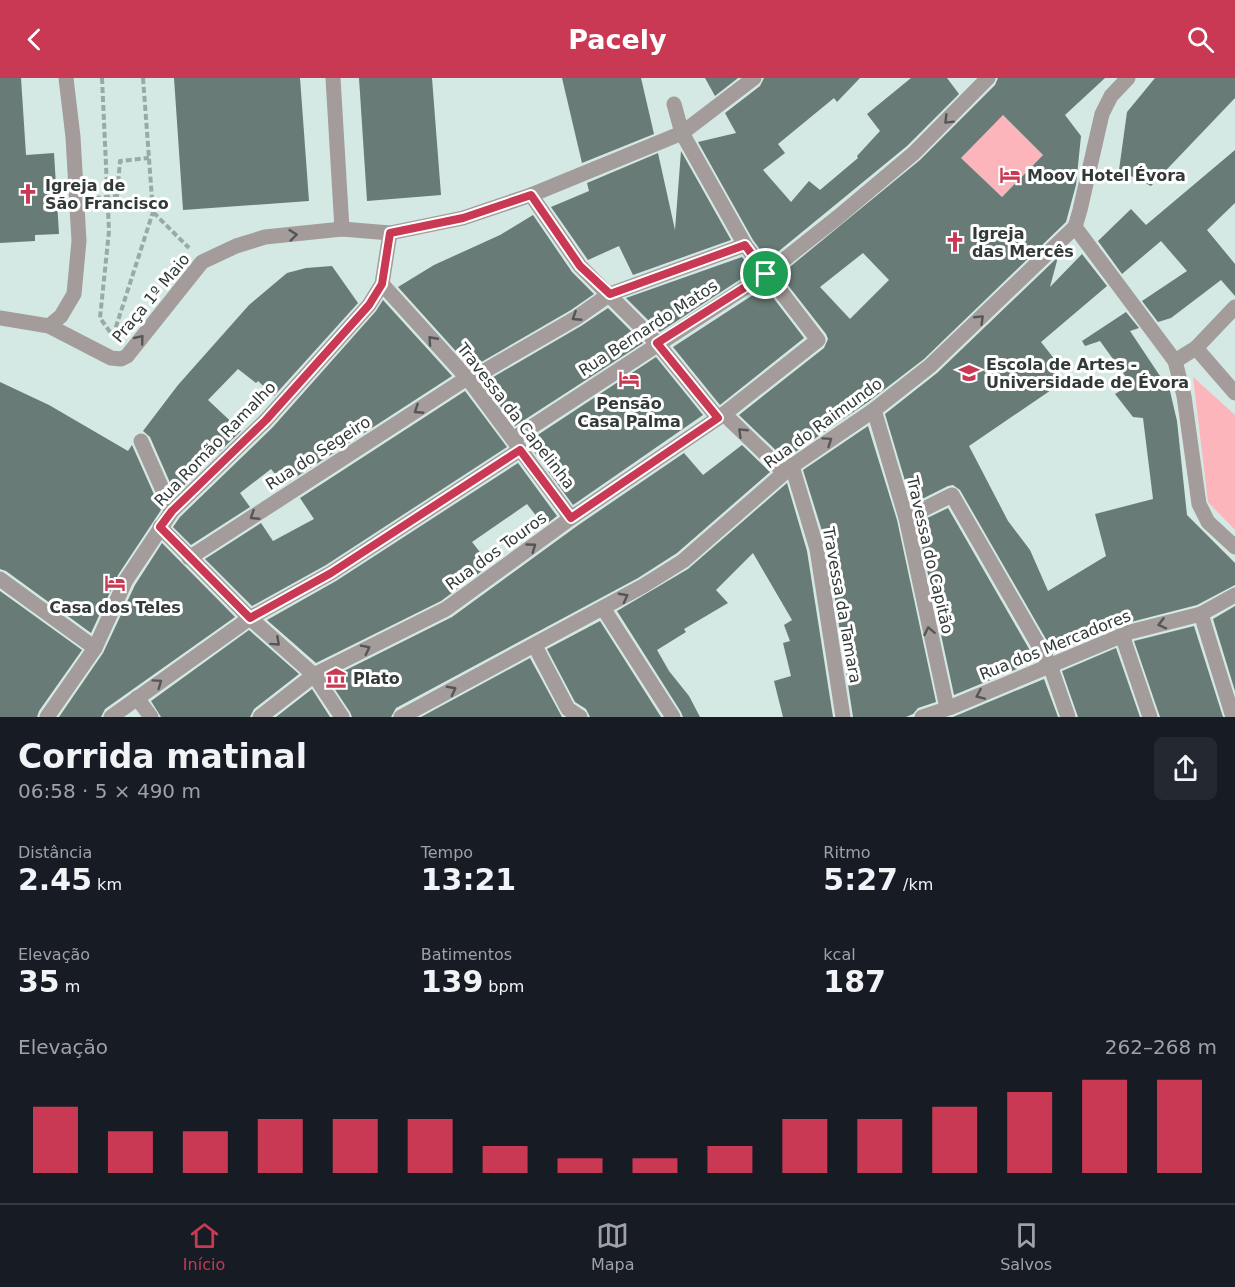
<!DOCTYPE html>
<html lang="pt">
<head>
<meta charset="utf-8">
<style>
  :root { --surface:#171b24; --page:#242831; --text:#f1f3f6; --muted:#9ea1a6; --line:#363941; --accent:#c93954 }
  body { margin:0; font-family:"DejaVu Sans",sans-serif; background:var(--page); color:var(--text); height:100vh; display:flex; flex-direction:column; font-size:22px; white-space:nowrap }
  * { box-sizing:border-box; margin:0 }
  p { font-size:20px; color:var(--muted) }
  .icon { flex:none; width:33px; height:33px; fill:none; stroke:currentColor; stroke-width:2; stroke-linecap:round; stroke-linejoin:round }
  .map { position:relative; height:639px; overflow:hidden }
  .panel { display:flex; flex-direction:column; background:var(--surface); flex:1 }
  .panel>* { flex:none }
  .pin { position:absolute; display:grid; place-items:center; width:51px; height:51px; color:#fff; margin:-26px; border:3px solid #fff; border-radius:50%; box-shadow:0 2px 6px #0007 }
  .round { display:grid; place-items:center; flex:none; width:63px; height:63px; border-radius:9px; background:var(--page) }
  .headline { display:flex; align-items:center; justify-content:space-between; height:102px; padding:0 18px }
  h1 { font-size:33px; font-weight:600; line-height:45px }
  .figures { display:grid; grid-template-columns:repeat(3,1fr); gap:9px; height:102px; padding:6px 18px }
  .figures div { display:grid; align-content:center }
  .figures b { font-size:30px; font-weight:600 }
  .figures small { font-size:16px; font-weight:400 }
  .figures p { font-size:16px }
  .chart { height:168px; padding:12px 18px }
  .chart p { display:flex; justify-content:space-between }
  .chart svg { width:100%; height:108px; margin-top:6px; stroke:var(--accent); stroke-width:6 }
  header { display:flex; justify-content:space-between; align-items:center; height:78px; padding:0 18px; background:var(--accent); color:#fff; font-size:27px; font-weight:600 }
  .dock { display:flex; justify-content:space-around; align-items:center; height:84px; border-top:2px solid var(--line); background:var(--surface); font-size:16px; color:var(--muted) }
  .dock a { display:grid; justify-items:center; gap:3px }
  .dock .current { color:var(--accent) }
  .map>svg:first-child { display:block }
  .green { fill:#fcb6bb }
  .building { fill:#687b76; fill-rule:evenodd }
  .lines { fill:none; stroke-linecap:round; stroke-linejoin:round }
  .path { stroke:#99aaa6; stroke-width:4; stroke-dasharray:6 3; stroke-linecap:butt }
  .minor { stroke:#a49b9b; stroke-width:15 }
  .oneway { stroke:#545756 }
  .route-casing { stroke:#fff; stroke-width:12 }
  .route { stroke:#c93954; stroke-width:8 }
  .labels { text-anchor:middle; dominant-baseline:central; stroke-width:6; stroke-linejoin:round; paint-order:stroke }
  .poi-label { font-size:16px; font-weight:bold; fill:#323a38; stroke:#fff; text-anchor:start }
  .street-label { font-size:16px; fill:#323a38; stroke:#fff }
</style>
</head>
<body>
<header><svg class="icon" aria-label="back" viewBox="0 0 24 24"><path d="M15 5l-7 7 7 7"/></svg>Pacely<svg class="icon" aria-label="search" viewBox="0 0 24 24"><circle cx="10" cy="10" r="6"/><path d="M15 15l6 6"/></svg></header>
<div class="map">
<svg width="1235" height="639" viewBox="0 0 1235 639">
  <rect width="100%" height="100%" fill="#d4e9e4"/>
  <g class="green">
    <path d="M1003 37 1043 77 1002 119 961 80Z"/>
    <path d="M1193 299 1235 337V452L1208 424Z"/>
  </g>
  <g class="building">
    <path d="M0 0H21L26 77 54 75 59 156 35 157V163L0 165Z"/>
    <path d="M174 0H300L309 123 183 132Z"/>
    <path d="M359 0H432L441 117 367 123Z"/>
    <path d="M562 0H641L654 56 582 85Z"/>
    <path d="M705 0H738L715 18Z"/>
    <path d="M764 0H860L837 24 834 20 778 66 785 75 763 92 791 124 809 103 820 112 858 80 857 78 880 53 867 36 911 0H947L959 16 907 68 768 182 753 162 698 64 736 55 725 35 760 8Z"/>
    <path d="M998 0H1105L1065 37 1081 58 1076 107 1066 144 924 281 868 324 785 381 739 337 824 270 828 261 826 256 780 197 920 82 995 7ZM1003 37 1043 77 1002 119 961 80ZM863 175 889 202 850 241 820 209Z"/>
    <path d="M1155 0H1235V20L1151 108 1119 92 1127 34Z"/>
    <path d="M1235 72V125L1207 152 1235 186V218L1221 202 1171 240 1158 244 1142 223 1187 193 1161 163 1122 196 1098 163 1131 131 1146 147Z"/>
    <path d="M681 73 731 162 633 197 619 168 588 182 551 129 589 113 587 105 658 75 675 152Z"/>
    <path d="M533 137 572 194 594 216 571 232 471 290 398 209 434 187 500 157Z"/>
    <path d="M1082 176 1107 208 1041 264 1063 292 1051 302 1057 308 969 368 1008 443 1030 472 1048 513 1106 478 1095 436 1153 421 1143 340 1133 339 1115 316 1131 306 1100 263 1085 268 1082 263 1126 234 1139 250 1130 253 1170 313 1177 343 1187 437 1235 485V507L1197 527 1127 545 1054 575 960 412 953 407 948 408 912 426 885 336 937 295 1058 179 1050 209Z"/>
    <path d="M742 179 753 193 660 254 626 220Z"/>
    <path d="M332 188 358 225 274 318 258 303 256 305 238 291 208 322 241 353 175 416 150 359 143 353 178 307 249 227 287 195 306 190Z"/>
    <path d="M765 209 804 260 720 327 673 269Z"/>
    <path d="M383 222 452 298 284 407 271 391 240 415 250 429 191 467 173 449 180 439 273 349 376 233Z"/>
    <path d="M608 230 643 265 515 348 483 305 581 248Z"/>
    <path d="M656 279 703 337 573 427 527 364Z"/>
    <path d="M0 304 49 327 128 373 132 367 161 432 118 497 91 555 6 493 0 491Z"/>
    <path d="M465 313 507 369 326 487 252 528 205 481 261 445 273 463 314 441 300 420Z"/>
    <path d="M868 348 897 442 936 624 918 630 913 636 906 639H853L827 469 803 392Z"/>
    <path d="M742 367 770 394 677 475 638 500 396 630 391 639H352L350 634 328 601 452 539 577 448 684 375 703 397Z"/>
    <path d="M518 385 557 438 544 448 527 426 472 464 490 487 441 523 316 585 267 542 336 503Z"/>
    <path d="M787 405 807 473 833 639H783L774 603 791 598 783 565 790 563 784 547 792 542 753 475 716 512 728 525 684 551 686 554 657 572 669 593 689 618 700 639H683L681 634 617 533 688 491Z"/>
    <path d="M948 430 1036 583 954 617 917 445Z"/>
    <path d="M162 465 235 539 105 631 101 639H59L103 575 135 507Z"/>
    <path d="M0 513 82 572 39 633 37 639H0Z"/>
    <path d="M1235 528V613L1213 541Z"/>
    <path d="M600 543 661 639H590L586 631 575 624 547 571Z"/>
    <path d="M1194 548 1223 639H1160L1134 563Z"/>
    <path d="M249 552 299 596 254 631 250 639H161L151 623Z"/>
    <path d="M1116 570 1140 639H1078L1062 593Z"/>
    <path d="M530 580 562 639H421Z"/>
    <path d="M1044 601 1058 639H953Z"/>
    <path d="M312 611 330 639H276Z"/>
  </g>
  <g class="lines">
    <g class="path">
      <path d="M102 0 109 153 100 240 113 258"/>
      <path d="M143 0 153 134 189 170"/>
      <path d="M95 120 117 118 120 83 149 80"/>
      <path d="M113 258 153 134"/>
    </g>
    <g class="minor">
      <path d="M333 0 342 151"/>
      <path d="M674 26 682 55 745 167 818 262 724 336"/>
      <path d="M531 117 580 188 657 265 718 340 724 336 784 394"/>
      <path d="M1075 149 1175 283 1184 318 1199 426 1208 444 1235 469"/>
      <path d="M382 206 469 302 571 440"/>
      <path d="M0 240 49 248 111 280 121 281 127 278 202 184 236 168 265 159 342 151 390 155 463 140 531 117 682 55 754 0"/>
      <path d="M49 248 61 238 74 216 79 163 73 59 66 0"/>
      <path d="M1196 270 1235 229"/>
      <path d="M1175 283 1196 270 1235 315"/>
      <path d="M469 302 576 240 610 216 745 167"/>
      <path d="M874 332 906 440 947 630"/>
      <path d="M513 361 766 196 838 139 914 75 988 0"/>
      <path d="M141 363 172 433"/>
      <path d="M792 388 817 471 843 639"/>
      <path d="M906 440 952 417 1050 587 1068 639"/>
      <path d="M160 449 250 540 314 597 342 639"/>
      <path d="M189 480 467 300"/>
      <path d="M0 501 95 570"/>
      <path d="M603 530 673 639"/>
      <path d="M1201 536 1233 639"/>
      <path d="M1122 557 1150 639"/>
      <path d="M535 568 568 631 580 639"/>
      <path d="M137 620 151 639"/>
      <path d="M47 639 95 570 126 502 172 433 266 342 369 227 382 206 390 155"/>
      <path d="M111 639 250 540 331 495 520 372"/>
      <path d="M260 639 314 597 446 531 571 440 718 340"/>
      <path d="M401 639 643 508 683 483 792 388 874 332 930 288 1075 149 1080 132 1102 36 1111 18 1128 0"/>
      <path d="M922 639 949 630 1130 554 1201 536 1235 517"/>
    </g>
  </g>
  <defs><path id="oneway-chevron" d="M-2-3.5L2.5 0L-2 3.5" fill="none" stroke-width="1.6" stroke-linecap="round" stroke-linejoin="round" transform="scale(1.5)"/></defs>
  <g class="oneway">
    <use href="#oneway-chevron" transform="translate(948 42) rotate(135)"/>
    <use href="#oneway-chevron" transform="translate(293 157) rotate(-6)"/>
    <use href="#oneway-chevron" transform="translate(576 239) rotate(147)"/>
    <use href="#oneway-chevron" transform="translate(980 241) rotate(-44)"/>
    <use href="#oneway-chevron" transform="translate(140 261) rotate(-51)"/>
    <use href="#oneway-chevron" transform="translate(432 262) rotate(-132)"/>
    <use href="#oneway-chevron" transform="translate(418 332) rotate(147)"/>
    <use href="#oneway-chevron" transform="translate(742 354) rotate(-136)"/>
    <use href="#oneway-chevron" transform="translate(828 363) rotate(-34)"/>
    <use href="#oneway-chevron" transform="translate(254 438) rotate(147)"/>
    <use href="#oneway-chevron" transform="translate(532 469) rotate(-36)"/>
    <use href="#oneway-chevron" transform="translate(624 519) rotate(-28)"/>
    <use href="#oneway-chevron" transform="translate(1162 546) rotate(166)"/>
    <use href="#oneway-chevron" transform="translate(929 553) rotate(-102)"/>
    <use href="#oneway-chevron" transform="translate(276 564) rotate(42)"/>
    <use href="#oneway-chevron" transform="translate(366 571) rotate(-27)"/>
    <use href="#oneway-chevron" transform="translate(158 605) rotate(-35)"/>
    <use href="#oneway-chevron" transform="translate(452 612) rotate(-28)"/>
    <use href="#oneway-chevron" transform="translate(980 617) rotate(157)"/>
  </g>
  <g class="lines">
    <g class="route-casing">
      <path id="route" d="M531 117 580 188 610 216 745 167 766 196 657 265 718 340 571 440 520 372 331 495 250 540 160 449 172 433 266 342 369 227 382 206 390 155 463 140Z"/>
    </g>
    <use href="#route" class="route"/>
  </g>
  <defs>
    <g id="hotel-bare" transform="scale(1.62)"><path d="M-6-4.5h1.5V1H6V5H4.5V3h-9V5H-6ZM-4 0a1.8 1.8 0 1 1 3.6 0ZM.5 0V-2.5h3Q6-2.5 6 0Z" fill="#c93954" stroke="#fff" stroke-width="2.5" paint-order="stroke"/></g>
    <g id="church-bare" transform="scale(1.62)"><path d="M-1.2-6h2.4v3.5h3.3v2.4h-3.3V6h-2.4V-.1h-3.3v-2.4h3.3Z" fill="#c93954" stroke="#fff" stroke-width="2.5" paint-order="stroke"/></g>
    <g id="university-bare" transform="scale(1.62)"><path d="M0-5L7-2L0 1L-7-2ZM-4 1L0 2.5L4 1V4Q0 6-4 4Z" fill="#c93954" stroke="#fff" stroke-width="2.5" paint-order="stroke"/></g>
    <g id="museum-bare" transform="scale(1.62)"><path d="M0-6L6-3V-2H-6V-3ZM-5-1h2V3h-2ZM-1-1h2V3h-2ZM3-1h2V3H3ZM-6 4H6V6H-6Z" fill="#c93954" stroke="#fff" stroke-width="2.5" paint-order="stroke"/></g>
  </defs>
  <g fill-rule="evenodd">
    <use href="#hotel-bare" x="1010" y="97"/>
    <use href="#church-bare" x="28" y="116"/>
    <use href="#church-bare" x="955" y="164"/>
    <use href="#university-bare" x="969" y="295"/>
    <use href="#hotel-bare" x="629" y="301"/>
    <use href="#hotel-bare" x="115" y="505"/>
    <use href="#museum-bare" x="336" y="600"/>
  </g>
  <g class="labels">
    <g class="poi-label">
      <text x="1027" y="97">Moov Hotel Évora</text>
      <text x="45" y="107">Igreja de<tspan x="45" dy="18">São Francisco</tspan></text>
      <text x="972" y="155">Igreja<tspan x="972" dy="18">das Mercês</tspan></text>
      <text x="986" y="286">Escola de Artes -<tspan x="986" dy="18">Universidade de Évora</tspan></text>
      <text x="629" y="325" text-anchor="middle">Pensão<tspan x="629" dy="18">Casa Palma</tspan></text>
      <text x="115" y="529" text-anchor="middle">Casa dos Teles</text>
      <text x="353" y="600">Plato</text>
    </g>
    <g class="street-label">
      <text transform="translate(151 220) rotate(-50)">Praça 1º Maio</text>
      <text transform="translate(648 250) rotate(-33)">Rua Bernardo Matos</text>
      <text transform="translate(516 338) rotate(52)">Travessa da Capelinha</text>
      <text transform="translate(823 345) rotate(-36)">Rua do Raimundo</text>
      <text transform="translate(215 366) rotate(-46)">Rua Romão Ramalho</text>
      <text transform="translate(318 375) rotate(-33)">Rua do Segeiro</text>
      <text transform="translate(496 473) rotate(-36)">Rua dos Touros</text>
      <text transform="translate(930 477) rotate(77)">Travessa do Capitão</text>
      <text transform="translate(842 527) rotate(80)">Travessa da Tamara</text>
      <text transform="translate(1055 567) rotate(-22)">Rua dos Mercadores</text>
    </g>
  </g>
</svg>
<div class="pin" style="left:766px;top:196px;background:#1e9e55"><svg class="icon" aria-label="arrive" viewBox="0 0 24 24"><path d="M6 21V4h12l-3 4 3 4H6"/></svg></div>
</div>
<section class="panel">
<div class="headline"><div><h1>Corrida matinal</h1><p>06:58 · 5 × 490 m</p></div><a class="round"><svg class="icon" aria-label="share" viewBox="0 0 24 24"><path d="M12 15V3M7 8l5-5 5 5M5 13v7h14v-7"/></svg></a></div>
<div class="figures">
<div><p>Distância</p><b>2.45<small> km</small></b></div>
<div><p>Tempo</p><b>13:21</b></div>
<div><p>Ritmo</p><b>5:27<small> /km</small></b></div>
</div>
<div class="figures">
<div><p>Elevação</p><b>35<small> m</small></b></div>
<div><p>Batimentos</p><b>139<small> bpm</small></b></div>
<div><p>kcal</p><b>187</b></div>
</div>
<div class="chart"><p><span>Elevação</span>262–268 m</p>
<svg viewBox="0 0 160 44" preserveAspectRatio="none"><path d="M5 44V17M15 44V27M25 44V27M35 44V22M45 44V22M55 44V22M65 44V33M75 44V38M85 44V38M95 44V33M105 44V22M115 44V22M125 44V17M135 44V11M145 44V6M155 44V6"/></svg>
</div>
</section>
<nav class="dock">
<a class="current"><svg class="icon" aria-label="home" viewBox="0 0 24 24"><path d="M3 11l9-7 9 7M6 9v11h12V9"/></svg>Início</a>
<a><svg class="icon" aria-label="map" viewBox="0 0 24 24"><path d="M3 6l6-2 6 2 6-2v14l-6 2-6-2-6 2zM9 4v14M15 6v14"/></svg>Mapa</a>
<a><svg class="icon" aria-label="saved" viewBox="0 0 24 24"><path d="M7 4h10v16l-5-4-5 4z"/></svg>Salvos</a>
</nav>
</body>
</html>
